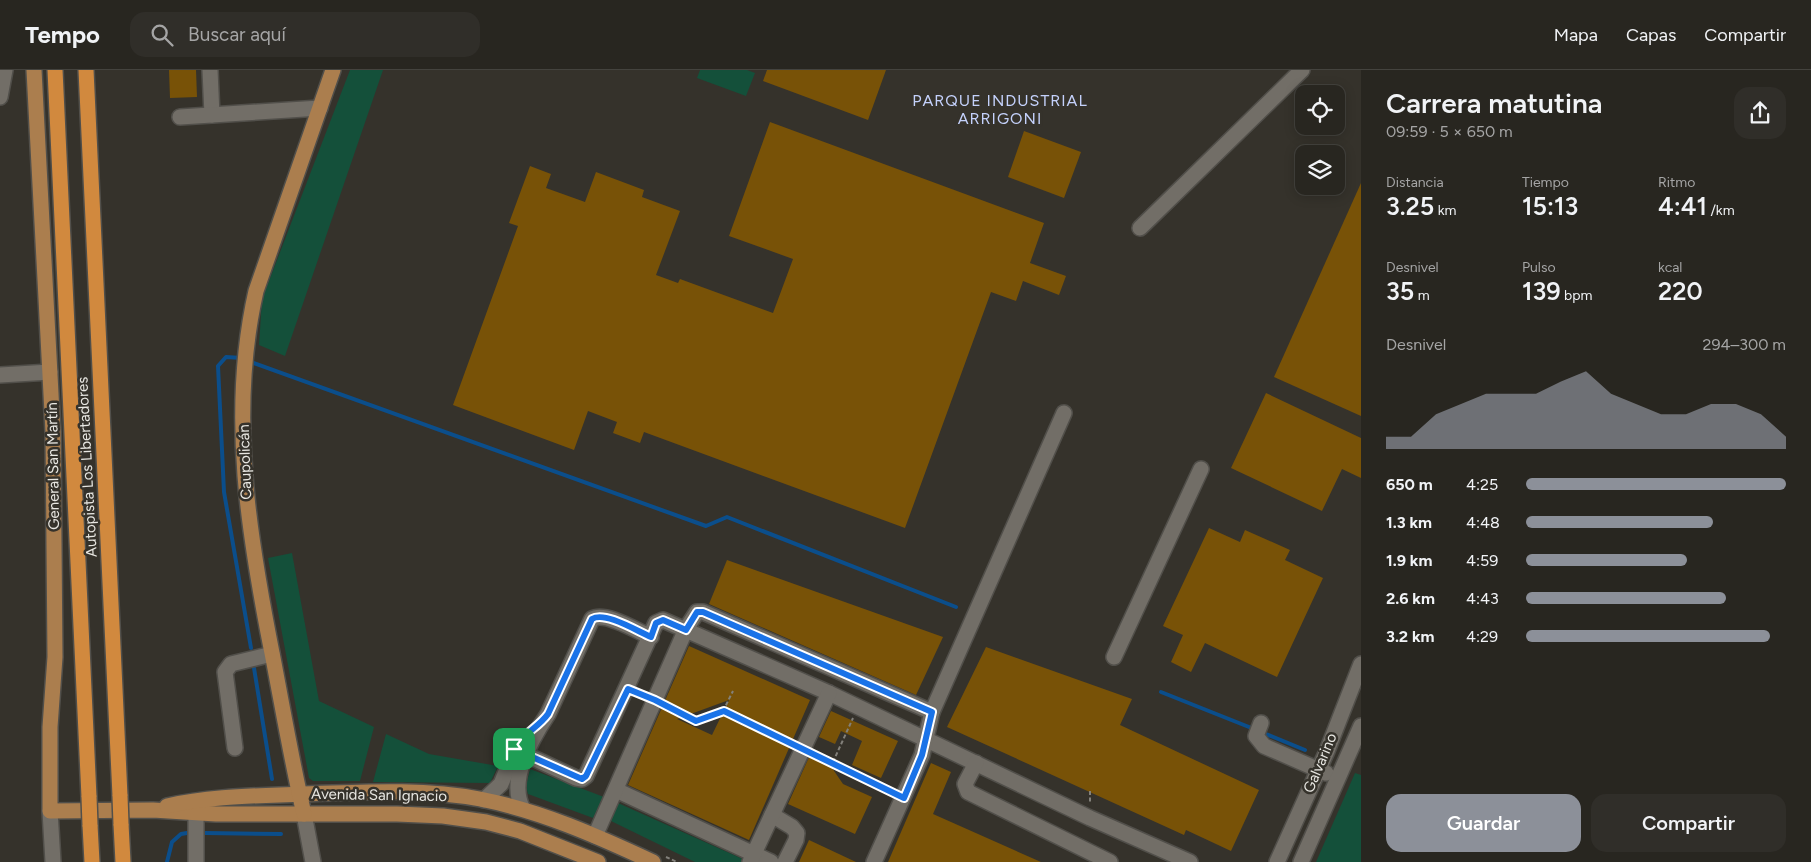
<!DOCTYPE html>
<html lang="es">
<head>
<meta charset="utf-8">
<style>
  :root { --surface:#282620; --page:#302e29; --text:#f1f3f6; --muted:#a5a5a5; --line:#44433e; --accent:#8c9099 }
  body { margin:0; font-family:Figtree,sans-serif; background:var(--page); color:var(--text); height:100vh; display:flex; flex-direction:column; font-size:19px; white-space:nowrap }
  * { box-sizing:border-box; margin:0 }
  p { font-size:16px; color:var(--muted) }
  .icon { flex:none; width:28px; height:28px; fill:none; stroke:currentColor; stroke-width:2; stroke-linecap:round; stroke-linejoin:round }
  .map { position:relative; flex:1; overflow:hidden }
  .details { display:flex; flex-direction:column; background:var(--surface); width:450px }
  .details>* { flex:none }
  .tools { position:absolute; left:1295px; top:15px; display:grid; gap:10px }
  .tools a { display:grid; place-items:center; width:50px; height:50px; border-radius:10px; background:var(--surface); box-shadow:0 2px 12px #0003,0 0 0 1px var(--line); font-size:25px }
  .pin { position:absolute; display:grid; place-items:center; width:42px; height:42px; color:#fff; margin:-21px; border-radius:10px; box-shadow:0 2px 8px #0006 }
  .round { display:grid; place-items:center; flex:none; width:52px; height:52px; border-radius:15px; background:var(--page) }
  .overview { display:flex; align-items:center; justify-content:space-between; height:85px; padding:0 25px }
  h1 { font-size:28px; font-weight:600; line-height:38px }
  .metrics { display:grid; grid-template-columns:repeat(3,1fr); gap:8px; height:85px; padding:5px 25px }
  .metrics div { display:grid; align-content:center }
  .metrics b { font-size:25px; font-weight:600 }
  .metrics small { font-size:14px; font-weight:400 }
  .metrics p { font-size:14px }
  .chart { height:140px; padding:10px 25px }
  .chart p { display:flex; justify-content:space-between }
  .chart svg { width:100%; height:90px; margin-top:5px; fill:var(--accent); opacity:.7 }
  .primary-button { display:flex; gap:10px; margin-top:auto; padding:10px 25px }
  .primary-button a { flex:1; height:58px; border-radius:15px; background:var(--accent); color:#fff; font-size:20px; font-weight:600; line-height:58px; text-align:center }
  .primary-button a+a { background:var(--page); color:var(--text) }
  ul { padding:0 25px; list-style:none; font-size:16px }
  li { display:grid; grid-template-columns:80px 60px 1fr; align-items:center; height:38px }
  li i { height:12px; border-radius:6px; background:var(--accent) }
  header { display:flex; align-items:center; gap:30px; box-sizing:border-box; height:70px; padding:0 25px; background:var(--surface); border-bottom:1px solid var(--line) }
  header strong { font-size:24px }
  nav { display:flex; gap:28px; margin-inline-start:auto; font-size:18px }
  .search { width:350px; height:45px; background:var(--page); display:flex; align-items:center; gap:12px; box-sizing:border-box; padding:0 18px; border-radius:15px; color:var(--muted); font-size:19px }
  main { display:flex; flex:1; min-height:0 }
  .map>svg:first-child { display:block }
  .grass { fill:#14503a }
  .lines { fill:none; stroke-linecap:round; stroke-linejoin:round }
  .stream { stroke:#0b4e8b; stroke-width:4 }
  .building { fill:#785207; fill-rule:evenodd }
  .minor-casing { stroke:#514f4a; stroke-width:18 }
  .major-casing { stroke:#514f4a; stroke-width:18 }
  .highway-casing { stroke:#514f4a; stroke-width:18 }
  .path { stroke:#83817b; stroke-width:2; stroke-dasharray:4 2.5; stroke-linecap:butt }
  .minor { stroke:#726e67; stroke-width:15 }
  .major { stroke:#ab7e4e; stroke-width:15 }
  .highway { stroke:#d1893e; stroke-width:15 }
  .highway-bridge-casing { stroke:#514f4a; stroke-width:18; stroke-linecap:butt }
  .highway-bridge { stroke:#d1893e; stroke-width:15 }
  .route-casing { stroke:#fff; stroke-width:10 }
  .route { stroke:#1a73e8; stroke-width:6 }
  .labels { text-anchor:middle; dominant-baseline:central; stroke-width:5; stroke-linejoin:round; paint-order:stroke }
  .street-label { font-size:15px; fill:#e8e7e2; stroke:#35322b }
  .neighbourhood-label { font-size:16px; letter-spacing:1px; fill:#c4d1fb; stroke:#35322b }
</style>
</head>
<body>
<header>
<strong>Tempo</strong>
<div class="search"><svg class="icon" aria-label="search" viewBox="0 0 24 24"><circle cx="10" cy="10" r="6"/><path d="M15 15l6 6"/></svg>Buscar aquí</div>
<nav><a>Mapa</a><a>Capas</a><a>Compartir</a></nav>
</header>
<main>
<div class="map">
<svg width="1361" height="792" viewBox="0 0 1361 792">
  <rect width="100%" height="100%" fill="#35322b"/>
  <g class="grass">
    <path d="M350 0H383L285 286 259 275 262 229Z"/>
    <path d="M700 0H747L755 3 746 26 697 8Z"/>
    <path d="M292 483 319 631 374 657 360 711H313L309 708 268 488Z"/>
    <path d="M386 664 429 684 498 696 490 713 373 712Z"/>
    <path d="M530 699 604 727 593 748 528 724 526 716Z"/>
    <path d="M1355 703 1361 705V792H1316Z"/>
    <path d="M618 733 745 790 744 792H695L611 751Z"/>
  </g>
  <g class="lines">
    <g class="stream">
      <path d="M242 288 226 287 218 296 224 422 251 578"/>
      <path d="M248 291 706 456 727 447 956 537"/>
      <path d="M254 598 272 709"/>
      <path d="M1161 622 1254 659"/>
      <path d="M1261 662 1305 680"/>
      <path d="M205 763 281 764"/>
      <path d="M167 792 172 772 181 764 187 763"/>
    </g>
  </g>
  <g class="building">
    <path d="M169 0H196L197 27 170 28Z"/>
    <path d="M767 0H886L868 50 763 11Z"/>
    <path d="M770 52 1044 153 1030 193 1066 206 1059 225 1023 211 1016 231 991 222 905 458 644 362 640 373 613 363 617 352 588 341 574 380 453 335 518 156 509 153 530 96 551 104 546 118 585 132 596 102 644 120 642 127 680 141 656 205 678 213 680 209 773 243 793 189 729 166Z"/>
    <path d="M1024 61 1081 82 1064 128 1008 107Z"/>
    <path d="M1361 113V346L1274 307Z"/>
    <path d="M1266 323 1361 368V408L1342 399 1322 441 1231 398Z"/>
    <path d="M1209 458 1240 472 1245 460 1290 480 1285 490 1323 508 1277 607 1205 573 1191 602 1171 592 1183 565 1163 556Z"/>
    <path d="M727 490 943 567 916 625 709 534Z"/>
    <path d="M689 576 810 630 749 770 628 715ZM729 630 712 665 677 649Z"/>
    <path d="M986 577 1132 629 1120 655 1259 720 1231 781 1186 760 1184 765 947 657Z"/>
    <path d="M831 641 898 671 881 708 852 695 862 671 841 661 835 674 819 667Z"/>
    <path d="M810 685 830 695 843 714 872 727 855 764 788 734Z"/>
    <path d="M931 693 951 702 933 744 1041 792H888Z"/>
    <path d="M809 770 856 792H799Z"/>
  </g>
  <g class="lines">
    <g class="minor-casing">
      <g id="minor">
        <path d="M210 0 212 45"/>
        <path d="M0 27 5 0"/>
        <path d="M180 47 320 38"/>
        <path d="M1140 158 1302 0"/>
        <path d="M0 305 50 302"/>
        <path d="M1114 587 1201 399"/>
        <path d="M1261 653 1256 666 1264 676 1326 703"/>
        <path d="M235 678 225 602 231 594 272 584"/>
        <path d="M514 679 576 708 582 709 586 706 656 553 663 550 829 623 1090 748 1190 792"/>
        <path d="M976 693 965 714 968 722 1110 792"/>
        <path d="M616 720 771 792"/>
        <path d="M484 730 501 714 518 672"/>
        <path d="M523 739C507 710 532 668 548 644L592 549C605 541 637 561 651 567"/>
        <path d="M50 741 53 792"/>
        <path d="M196 744V792"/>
        <path d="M304 744 313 792"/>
        <path d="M772 745 792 757 797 763 796 770 785 792"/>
        <path d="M595 766 686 559 697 542H703L932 642"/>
        <path d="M750 792 829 623"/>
        <path d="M874 792 922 685 932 642 1064 343"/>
        <path d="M1277 792 1327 681 1361 594"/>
        <path d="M1301 792 1361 656"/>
      </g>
    </g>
    <g class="major-casing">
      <g id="major">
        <path d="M34 0 53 362 55 587 50 657V741L153 740 216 744H397L443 746 486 752 520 761 598 792"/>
        <path d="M167 736C211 726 257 726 302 724 361 722 422 718 480 729 541 741 597 766 653 792"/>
        <path d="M304 744C292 693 283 640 273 588 249 468 228 344 256 221L333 0"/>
      </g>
    </g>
    <g class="highway-casing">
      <g id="highway">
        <path d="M55 0 89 727"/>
        <path d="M86 0 120 726"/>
        <path d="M121 754 123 792"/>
        <path d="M90 755 92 792"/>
      </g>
    </g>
    <g class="path">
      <path d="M666 636 696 651 723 641 791 674"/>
      <path d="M723 641 733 621"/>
      <path d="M814 684 892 722"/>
      <path d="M833 692 853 648"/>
      <path d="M1090 721V733"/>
      <path d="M666 787 677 792"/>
    </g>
    <use href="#minor" class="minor"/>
    <use href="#major" class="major"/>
    <use href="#highway" class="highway"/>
    <g class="highway-bridge-casing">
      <g id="highway-bridge">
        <path d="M120 726 121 754"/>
        <path d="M89 727 90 755"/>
      </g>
    </g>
    <use href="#highway-bridge" class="highway-bridge"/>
  </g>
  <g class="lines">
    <g class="route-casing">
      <path id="route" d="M697 542H703L932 642 922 685 904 728 724 641 696 651 655 630 628 619 586 706 582 709 514 679C522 664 538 658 548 644L592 549C605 541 637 561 651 567L656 553 663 550 686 560Z"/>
    </g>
    <use href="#route" class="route"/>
  </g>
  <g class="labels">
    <g class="street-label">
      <text transform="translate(245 392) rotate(-92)">Caupolicán</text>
      <text transform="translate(53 396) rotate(-91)">General San Martín</text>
      <text transform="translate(87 397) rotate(-93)">Autopista Los Libertadores</text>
      <text transform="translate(1320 693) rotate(-67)">Galvarino</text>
      <text transform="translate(379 725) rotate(1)">Avenida San Ignacio</text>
    </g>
    <g class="neighbourhood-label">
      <text x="1000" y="30">PARQUE INDUSTRIAL<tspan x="1000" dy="18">ARRIGONI</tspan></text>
    </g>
  </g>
</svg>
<div class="tools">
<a><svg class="icon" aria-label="locate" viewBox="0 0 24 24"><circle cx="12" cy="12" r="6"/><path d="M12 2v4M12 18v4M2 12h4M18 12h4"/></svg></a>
<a><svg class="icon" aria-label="layers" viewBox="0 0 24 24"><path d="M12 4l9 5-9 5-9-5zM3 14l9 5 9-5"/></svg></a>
</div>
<div class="pin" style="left:514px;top:679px;background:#1e9e55"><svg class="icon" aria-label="arrive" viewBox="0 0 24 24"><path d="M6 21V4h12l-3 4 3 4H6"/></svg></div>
</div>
<section class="details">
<div class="overview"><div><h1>Carrera matutina</h1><p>09:59 · 5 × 650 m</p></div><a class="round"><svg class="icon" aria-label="share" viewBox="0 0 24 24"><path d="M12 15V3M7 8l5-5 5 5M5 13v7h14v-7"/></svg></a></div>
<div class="metrics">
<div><p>Distancia</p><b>3.25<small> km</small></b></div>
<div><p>Tiempo</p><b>15:13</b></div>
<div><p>Ritmo</p><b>4:41<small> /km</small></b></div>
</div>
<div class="metrics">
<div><p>Desnivel</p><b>35<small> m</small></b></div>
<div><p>Pulso</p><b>139<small> bpm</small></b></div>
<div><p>kcal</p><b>220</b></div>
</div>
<div class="chart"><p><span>Desnivel</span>294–300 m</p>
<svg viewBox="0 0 160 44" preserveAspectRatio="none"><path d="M0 44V38L10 38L20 27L30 22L40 17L50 17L60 17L70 11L80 6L90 17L100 22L110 27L120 27L130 22L140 22L150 27L160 38V44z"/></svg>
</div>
<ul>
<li><b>650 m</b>4:25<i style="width:100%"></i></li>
<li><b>1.3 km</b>4:48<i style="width:72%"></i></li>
<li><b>1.9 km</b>4:59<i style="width:62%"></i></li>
<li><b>2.6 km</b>4:43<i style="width:77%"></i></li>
<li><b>3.2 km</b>4:29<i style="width:94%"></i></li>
</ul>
<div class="primary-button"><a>Guardar</a><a>Compartir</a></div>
</section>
</main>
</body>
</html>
